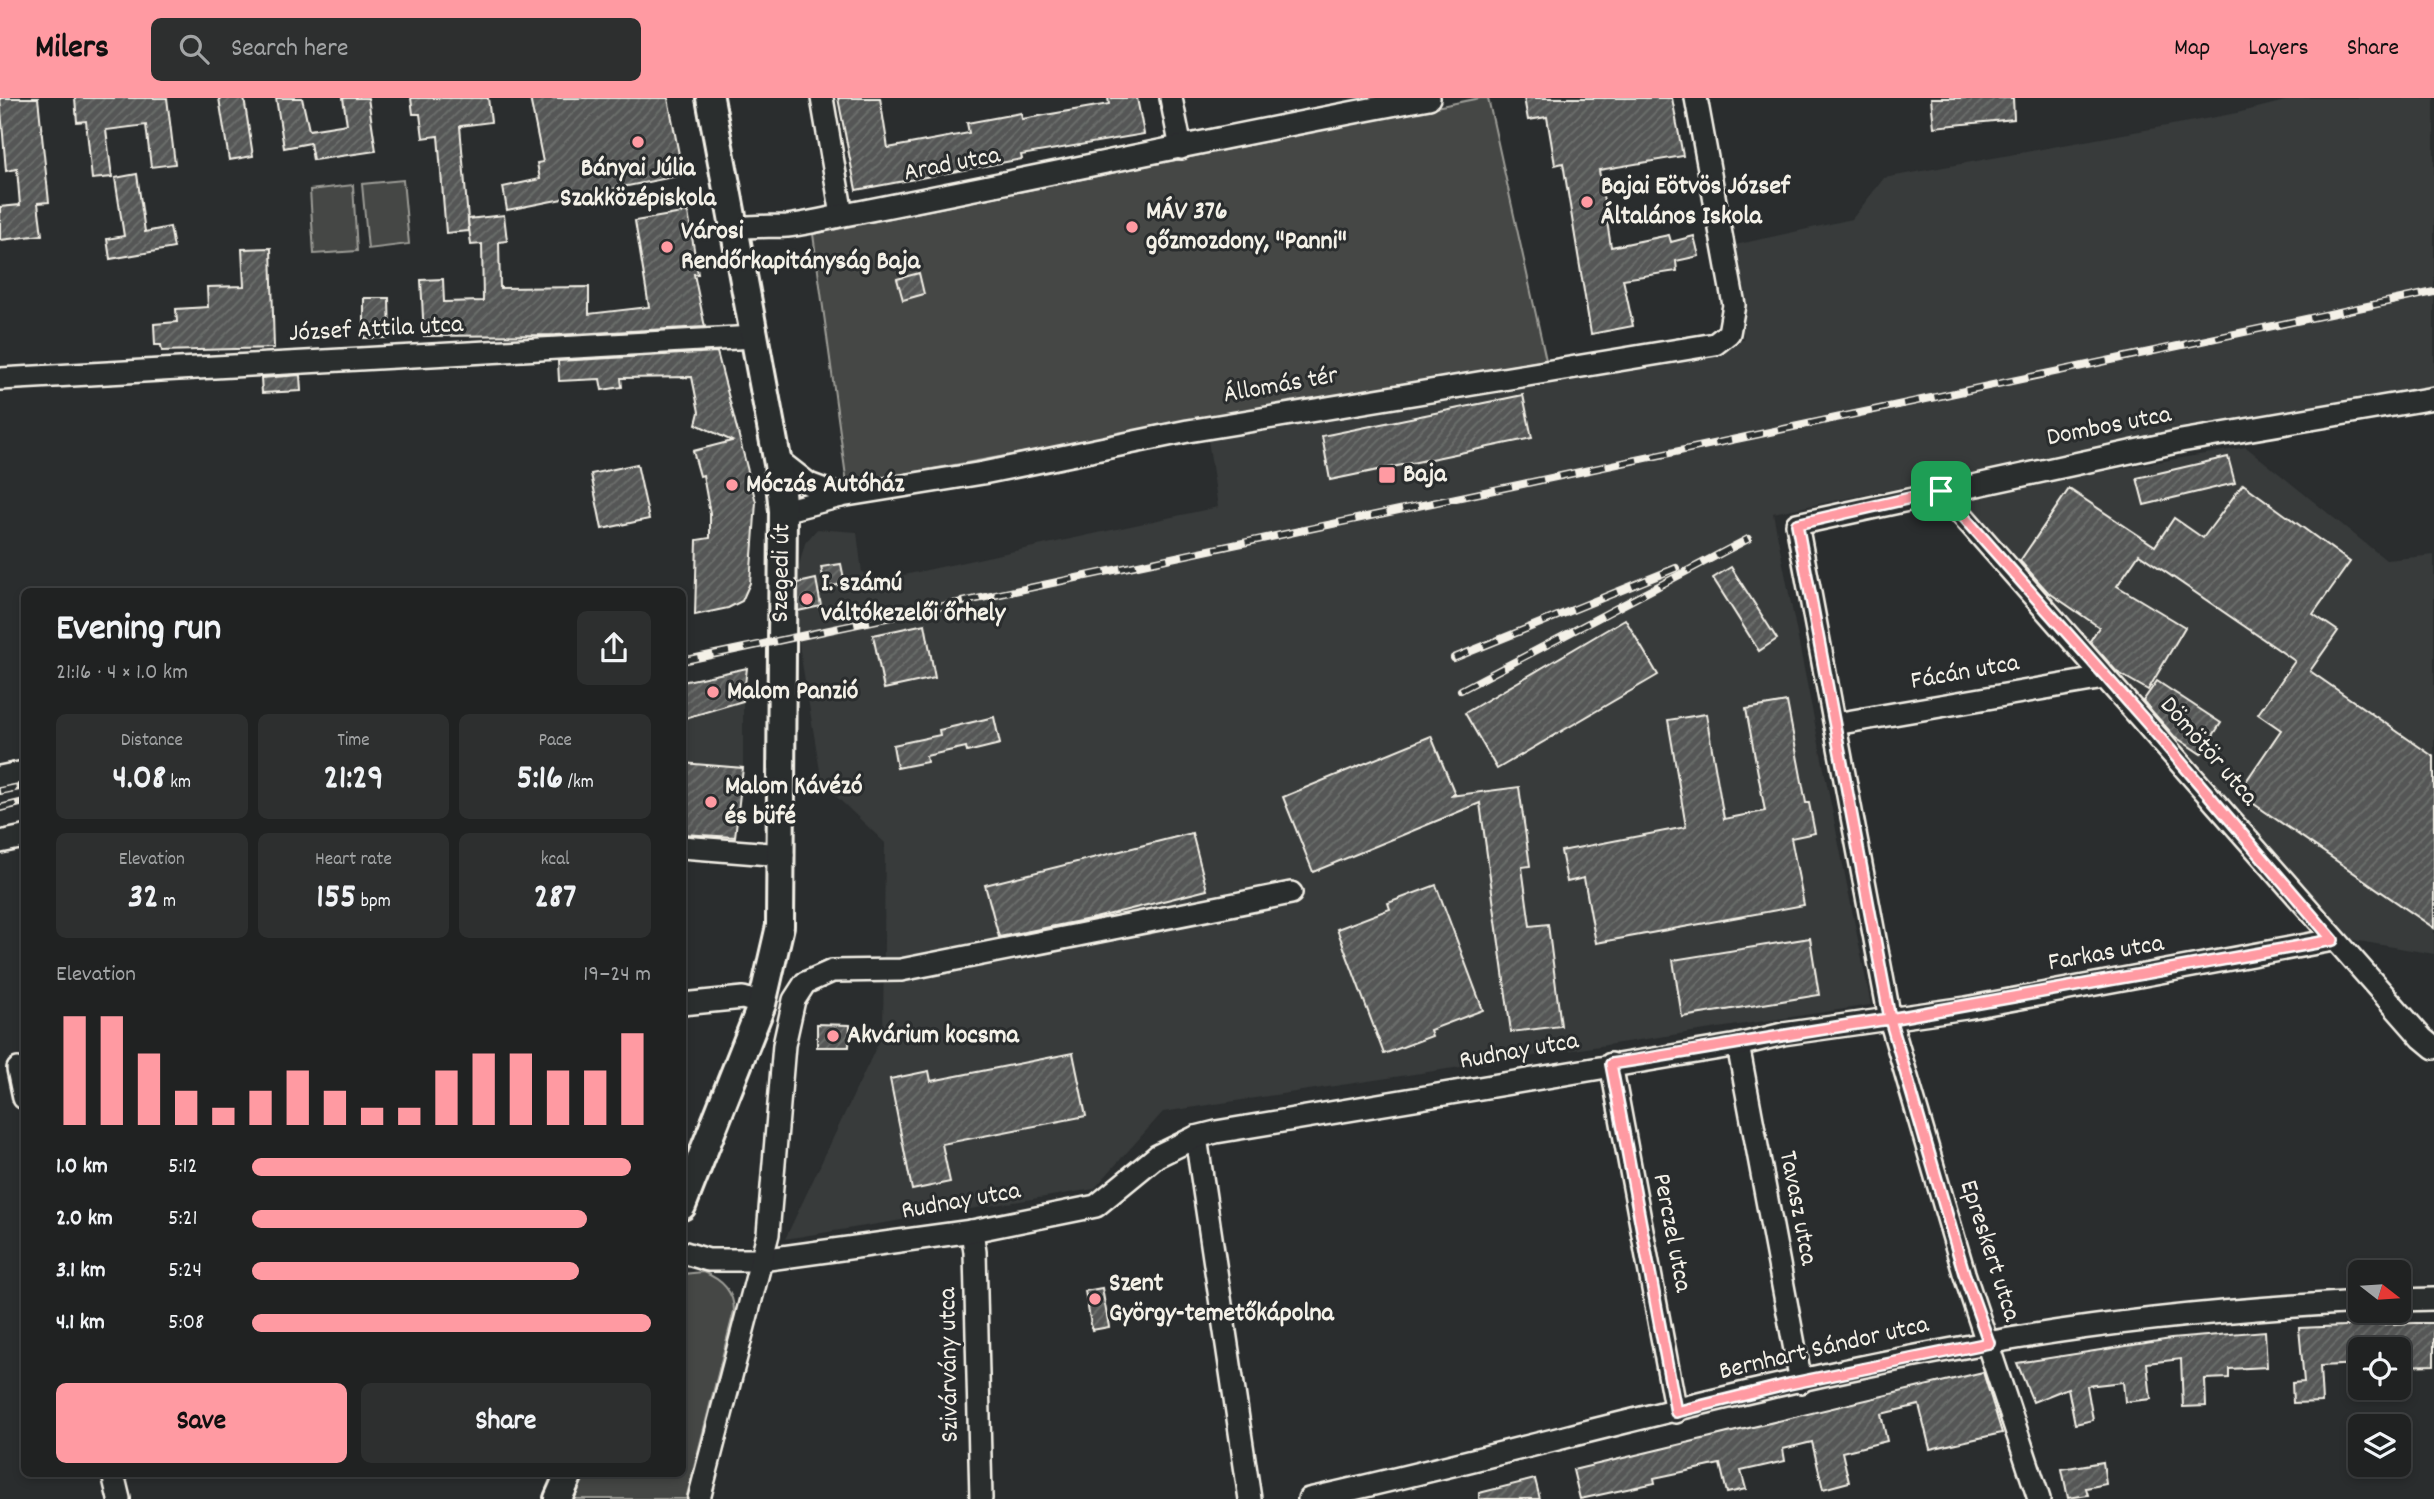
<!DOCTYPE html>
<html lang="en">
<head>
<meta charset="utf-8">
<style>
  :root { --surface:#202222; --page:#2d2f2f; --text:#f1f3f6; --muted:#a2a4a5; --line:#3d3f40; --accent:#ff9aa2 }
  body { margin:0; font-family:Dekko,sans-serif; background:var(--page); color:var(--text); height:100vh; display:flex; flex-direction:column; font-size:26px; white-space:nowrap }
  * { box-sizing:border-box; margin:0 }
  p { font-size:23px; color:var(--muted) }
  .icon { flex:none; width:38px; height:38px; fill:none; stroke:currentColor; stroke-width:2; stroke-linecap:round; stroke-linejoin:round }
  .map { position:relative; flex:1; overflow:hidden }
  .panel { position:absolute; left:21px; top:490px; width:665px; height:889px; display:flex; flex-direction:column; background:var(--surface); border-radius:10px; box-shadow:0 4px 10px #0003,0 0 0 2px var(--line) }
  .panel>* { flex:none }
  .needle { width:46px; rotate:107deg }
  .controls { position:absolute; left:2348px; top:1162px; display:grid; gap:14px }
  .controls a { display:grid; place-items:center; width:63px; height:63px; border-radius:10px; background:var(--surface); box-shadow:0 4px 10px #0003,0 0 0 2px var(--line); font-size:35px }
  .pin { position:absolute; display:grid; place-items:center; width:60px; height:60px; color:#fff; margin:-30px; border-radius:14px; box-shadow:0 4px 10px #0006 }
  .round { display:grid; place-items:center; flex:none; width:74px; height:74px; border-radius:10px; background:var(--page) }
  .overview { display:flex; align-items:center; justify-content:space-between; height:119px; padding:0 35px }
  h1 { font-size:38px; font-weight:700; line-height:52px }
  .stats { display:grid; grid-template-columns:repeat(3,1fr); gap:10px; height:119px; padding:7px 35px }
  .stats div { display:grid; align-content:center; border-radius:10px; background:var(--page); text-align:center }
  .stats b { font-size:35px; font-weight:700 }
  .stats small { font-size:19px; font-weight:400 }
  .stats p { font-size:19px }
  .chart { height:196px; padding:14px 35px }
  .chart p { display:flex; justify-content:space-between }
  .chart svg { width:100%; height:126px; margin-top:7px; stroke:var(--accent); stroke-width:6 }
  .button { display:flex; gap:14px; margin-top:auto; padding:14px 35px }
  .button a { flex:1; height:80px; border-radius:10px; background:var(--accent); color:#111; font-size:28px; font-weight:700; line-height:80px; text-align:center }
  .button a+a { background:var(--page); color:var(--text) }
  ul { padding:0 35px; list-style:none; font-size:23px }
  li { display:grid; grid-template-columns:112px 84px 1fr; align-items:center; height:52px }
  li i { height:18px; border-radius:9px; background:var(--accent) }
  header { display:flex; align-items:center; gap:42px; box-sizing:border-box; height:98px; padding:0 35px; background:var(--accent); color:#111 }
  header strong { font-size:33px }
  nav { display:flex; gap:38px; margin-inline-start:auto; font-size:24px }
  .search { width:490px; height:63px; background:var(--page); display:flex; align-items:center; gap:18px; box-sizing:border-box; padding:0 24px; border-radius:10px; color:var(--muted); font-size:26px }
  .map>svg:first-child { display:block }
  .built { fill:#373a3a }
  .park { fill:#444645; stroke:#9c9c96; stroke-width:2 }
  .building { fill:url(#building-hatch); stroke:#f4f1e8; stroke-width:2 }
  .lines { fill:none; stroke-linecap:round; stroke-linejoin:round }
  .minor-casing { stroke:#f4f1e8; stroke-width:26 }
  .major-casing { stroke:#f4f1e8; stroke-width:32 }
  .minor { stroke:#2a2d2e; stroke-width:21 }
  .major { stroke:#2a2d2e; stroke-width:26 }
  .rail-casing { stroke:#f4f1e8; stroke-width:8 }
  .rail { stroke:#2a2d2e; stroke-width:5; stroke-dasharray:16; stroke-linecap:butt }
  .route-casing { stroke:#fff; stroke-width:14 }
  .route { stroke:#ff9aa2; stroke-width:9 }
  .poi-dot { fill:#ff9aa2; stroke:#2a2d2e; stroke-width:2.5 }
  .labels { text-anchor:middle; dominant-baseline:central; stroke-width:6; stroke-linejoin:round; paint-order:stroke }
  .street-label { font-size:26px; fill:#f4f1e8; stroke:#2a2d2e }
  .poi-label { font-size:26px; font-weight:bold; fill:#f4f1e8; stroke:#2a2d2e; text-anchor:start }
</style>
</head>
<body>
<header>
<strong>Milers</strong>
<div class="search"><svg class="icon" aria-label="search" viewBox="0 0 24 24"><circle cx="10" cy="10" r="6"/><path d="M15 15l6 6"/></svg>Search here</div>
<nav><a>Map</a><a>Layers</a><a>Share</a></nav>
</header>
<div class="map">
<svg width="2434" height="1401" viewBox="0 0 2434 1401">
  <defs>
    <pattern id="building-hatch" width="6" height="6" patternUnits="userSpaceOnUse" patternTransform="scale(1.75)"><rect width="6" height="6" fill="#555756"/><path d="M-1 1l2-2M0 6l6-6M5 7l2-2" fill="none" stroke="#6e706e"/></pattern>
  </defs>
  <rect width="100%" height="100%" fill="#2a2d2e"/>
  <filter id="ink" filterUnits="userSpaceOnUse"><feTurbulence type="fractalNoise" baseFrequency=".0143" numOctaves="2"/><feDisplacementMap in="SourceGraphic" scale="14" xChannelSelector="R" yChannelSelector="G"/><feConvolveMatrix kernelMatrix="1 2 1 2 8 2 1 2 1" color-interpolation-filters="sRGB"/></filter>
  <g filter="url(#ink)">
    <g class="built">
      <path d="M2297 0H2434V291L2241 323 1773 415 1871 907 1163 1014 1094 1091 785 1141 883 935 885 745 822 685 800 553 793 490 805 445 817 431 857 434 862 474 876 483 1218 409 1207 335 1744 241 1730 148 1852 121 1884 80 2237 15Z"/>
      <path d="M2246 349 2386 462 2434 457V856L2347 841 1958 398Z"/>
      <path d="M747 570 743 603V670L735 739H683L682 584Z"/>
    </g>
    <g class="park">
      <path d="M1480 0H1488L1546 262 847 386 813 136Z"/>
      <path d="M403 82 409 146 368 151 362 86Z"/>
      <path d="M353 87 357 153 314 156 310 92Z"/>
      <path d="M703 1174C721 1181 734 1193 734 1213L686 1401H573L583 1376H682L683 1176Z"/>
    </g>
    <g class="building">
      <path d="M0 0H38L49 104 38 105 42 137 0 142V109L20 107 17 71 6 73Z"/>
      <path d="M75 0H167L175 66 151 69 146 27 106 32 112 79 92 81 86 23 77 24Z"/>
      <path d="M219 0H244L253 58 229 62Z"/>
      <path d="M276 0H302L309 32 347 26 343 0H368L376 53 313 62 310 45 284 50Z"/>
      <path d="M411 0H488L491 24 460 28 469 133 446 135 438 38 423 40 420 16H413Z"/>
      <path d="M530 0H668L683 77 507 112 503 89 540 81 537 65 543 64Z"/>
      <path d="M838 0H880L888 50 969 35 967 25 1021 15 1022 21 1109 6 1108 0H1137L1144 36 1021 57 1022 61 856 92Z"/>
      <path d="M1524 0H1672L1683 58 1599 72 1611 149 1669 137 1671 144 1694 138 1699 158 1676 163 1677 173 1623 181 1633 228 1591 236 1563 65 1555 67 1547 19 1528 22Z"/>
      <path d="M1931 0H2013L2014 21 1934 29Z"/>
      <path d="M137 76 145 134 170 129 174 150 110 161 107 141 124 138 115 80Z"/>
      <path d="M688 114 698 176H694L705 229 556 237 424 238 421 182 443 181 444 204 483 203 482 146 471 147 468 121 504 117 507 143 499 144 500 190 589 189V216L649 209 635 123Z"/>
      <path d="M271 150 274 250 162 253 161 247H155L154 226 177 224 176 211 208 209 207 189 244 188 242 151Z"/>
      <path d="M919 175 924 196 903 202 897 181Z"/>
      <path d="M364 200H389L390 240H364Z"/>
      <path d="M717 254 756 404 750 485 742 503 728 510 695 517 697 442 710 440V416L703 377 700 378 693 353 732 343 696 326 699 314 692 279 621 280 622 289 602 292 600 281 559 283 558 263Z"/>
      <path d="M300 277 301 293 262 295 261 280Z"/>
      <path d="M1523 297 1532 340 1330 382 1322 338Z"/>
      <path d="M2228 359 2235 385 2144 407 2137 380Z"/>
      <path d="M637 366 649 421 602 431 591 376Z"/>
      <path d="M2243 386 2350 464 2313 516 2338 533 2310 573 2434 659V830L2238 695 2281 632 2258 616 2295 563 2139 456 2117 488 2185 529 2148 592 2117 574 2090 543 2099 529 2048 494 2020 463 2069 391 2155 448 2174 420 2203 440Z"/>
      <path d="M841 466 845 486 825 489 821 469Z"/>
      <path d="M1731 469 1777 541 1759 553 1713 480Z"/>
      <path d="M816 481 821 508 798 513V485Z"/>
      <path d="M1625 521 1658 577 1497 671 1465 615Z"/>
      <path d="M925 526 935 580 884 591 873 537Z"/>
      <path d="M747 570 743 603 682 621V584Z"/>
      <path d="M2157 583 2221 625 2201 656 2174 638 2143 603Z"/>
      <path d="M1787 604 1806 705H1809L1815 735 1791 740 1804 807 1596 845 1584 780 1567 784 1561 753 1686 729 1668 622 1706 616 1724 721 1765 713 1746 611Z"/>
      <path d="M994 619 1000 646 967 654 966 649 926 658 927 664 897 670 893 647 940 637 939 632Z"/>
      <path d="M1431 638 1455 696 1450 698 1519 689 1530 768 1522 769 1530 828 1548 826 1561 928 1511 934 1480 705 1313 774 1283 699Z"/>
      <path d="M682 665 743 670 735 739 682 736Z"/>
      <path d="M1192 735 1207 792 1095 820 999 839 985 787Z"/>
      <path d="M1436 787 1483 912 1430 932 1432 938 1384 956 1337 831 1390 811 1388 805Z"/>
      <path d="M1810 840 1819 897 1682 919 1673 862Z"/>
      <path d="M817 926 850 927 849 949H817Z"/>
      <path d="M1073 955 1086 1018 942 1046 950 1084 912 1092 890 981 929 973 931 983Z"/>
      <path d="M1102 1190 1109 1229 1092 1232 1085 1193Z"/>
      <path d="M2415 1225H2434V1267L2399 1268V1251H2361V1266L2320 1268 2322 1304 2293 1305 2292 1285 2304 1284 2299 1230Z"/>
      <path d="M2265 1233 2267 1269 2229 1271V1280L2205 1281 2206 1308 2183 1309 2181 1261 2147 1265 2151 1301 2125 1304 2123 1284 2087 1288 2093 1322 2075 1326 2068 1290 2033 1304 2017 1265 2171 1241Z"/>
      <path d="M1983 1274 2002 1335 1930 1351 1919 1307 1881 1316 1887 1343 1842 1354 1849 1384 1823 1391 1812 1344 1783 1351 1785 1363 1741 1373 1746 1391 1727 1395 1720 1366 1654 1380 1655 1385 1580 1401 1573 1372Z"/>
      <path d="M2103 1364 2106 1386 2086 1390 2088 1397 2068 1400 2062 1371Z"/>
      <path d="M1535 1381 1540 1401H1479V1395Z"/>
    </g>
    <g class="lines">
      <g class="minor-casing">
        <g id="minor">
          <path d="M822 0 842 117"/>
          <path d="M1171 0 1181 50"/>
          <path d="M734 131C752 127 768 129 787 128 806 126 826 121 844 117 1039 79 1234 36 1429 0"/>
          <path d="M0 281 754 239"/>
          <path d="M777 361 809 386 841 398"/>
          <path d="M1941 393 2422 940 2434 950"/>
          <path d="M783 413 841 398 983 375 1188 333 1715 246 1729 235 1734 207 1696 0"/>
          <path d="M1835 626 2104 580"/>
          <path d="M0 679 24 674"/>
          <path d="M0 744 24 739"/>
          <path d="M682 749 783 757"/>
          <path d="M682 906 743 900 762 906"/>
          <path d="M1738 947 1801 1284"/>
          <path d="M1611 966 1676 1314"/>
          <path d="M18 971 24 1000"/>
          <path d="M1196 1039 1250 1401"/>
          <path d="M972 1133 975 1154 981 1401"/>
          <path d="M682 1154 708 1162H761L972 1133 1096 1108 1157 1058 1196 1039 1216 1034 1738 947 1783 936 1966 910 2333 842"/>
          <path d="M2399 1202 2434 1201"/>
          <path d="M113 1376 119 1401"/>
          <path d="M699 1401 768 1136 784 947 794 902 805 885 832 873 901 872 1291 795"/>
          <path d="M1309 1401C1529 1352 1747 1287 1970 1248 2099 1224 2230 1211 2361 1204"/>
          <path d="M2039 1401 1964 1175 1890 921 1797 426 2181 343 2434 300"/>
        </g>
      </g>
      <g class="major-casing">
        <g id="major">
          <path d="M682 1108 762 906 780 828 783 413 778 366 710 0"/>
          <path d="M558 1401 569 1376"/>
        </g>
      </g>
      <use href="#minor" class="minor"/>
      <use href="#major" class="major"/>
      <g class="rail-casing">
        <g id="rail">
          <path d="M1454 560 1676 470"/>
          <path d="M682 563 2434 194"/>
          <path d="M1461 592 1748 441"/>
          <path d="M0 693 24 688"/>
          <path d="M0 710 24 704"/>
        </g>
      </g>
      <use href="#rail" class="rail"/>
    </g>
  </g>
  <g class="lines" filter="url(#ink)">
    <g class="route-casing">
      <path id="route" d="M1941 393 1797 426 1890 921C1796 934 1704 952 1611 966L1676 1314 1789 1286 1989 1245 1964 1175 1890 921 2333 842 2148 626 1941 393"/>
    </g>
    <use href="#route" class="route"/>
  </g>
  <g class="poi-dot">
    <circle cx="638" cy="44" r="7"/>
    <circle cx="1587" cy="104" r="7"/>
    <circle cx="1132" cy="129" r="7"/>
    <circle cx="667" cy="149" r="7"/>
    <rect x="1378" y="368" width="18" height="18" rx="3.5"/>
    <circle cx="732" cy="387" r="7"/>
    <circle cx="807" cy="501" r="7"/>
    <circle cx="713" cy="594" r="7"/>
    <circle cx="711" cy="704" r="7"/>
    <circle cx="833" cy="938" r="7"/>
    <circle cx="1095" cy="1201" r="7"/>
  </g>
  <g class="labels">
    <g class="street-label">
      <text transform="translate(952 67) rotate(-11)">Arad utca</text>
      <text transform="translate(376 232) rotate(-3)">József Attila utca</text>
      <text transform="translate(1281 288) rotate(-10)">Állomás tér</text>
      <text transform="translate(2109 329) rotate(-11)">Dombos utca</text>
      <text transform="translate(782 475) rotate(-89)">Szegedi út</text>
      <text transform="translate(1965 575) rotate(-10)">Fácán utca</text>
      <text transform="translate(2208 654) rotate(49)">Dömötör utca</text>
      <text transform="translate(2106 856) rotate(-10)">Farkas utca</text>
      <text transform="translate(1519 954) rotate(-10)">Rudnay utca</text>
      <text transform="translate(961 1104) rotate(-10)">Rudnay utca</text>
      <text transform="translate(1797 1110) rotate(79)">Tavasz utca</text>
      <text transform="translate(1671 1135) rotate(79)">Perczel utca</text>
      <text transform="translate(1989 1153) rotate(72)">Epreskert utca</text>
      <text transform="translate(1824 1251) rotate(-13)">Bernhart Sándor utca</text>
      <text transform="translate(950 1267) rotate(-91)">Szivárvány utca</text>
    </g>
    <g class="poi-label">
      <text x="638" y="71" text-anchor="middle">Bányai Júlia<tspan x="638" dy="30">Szakközépiskola</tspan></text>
      <text x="1601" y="89">Bajai Eötvös József<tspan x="1601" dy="30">Általános Iskola</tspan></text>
      <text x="1146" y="114">MÁV 376<tspan x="1146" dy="30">gőzmozdony, "Panni"</tspan></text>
      <text x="681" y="134">Városi<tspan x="681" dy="30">Rendőrkapitányság Baja</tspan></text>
      <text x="1403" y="377">Baja</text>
      <text x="746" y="387">Móczás Autóház</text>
      <text x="821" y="486">I. számú<tspan x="821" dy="30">váltókezelői őrhely</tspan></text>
      <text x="727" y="594">Malom Panzió</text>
      <text x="725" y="689">Malom Kávézó<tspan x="725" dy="30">és büfé</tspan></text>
      <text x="847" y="938">Akvárium kocsma</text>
      <text x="1109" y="1186">Szent<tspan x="1109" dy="30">György-temetőkápolna</tspan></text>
    </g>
  </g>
</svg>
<div class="controls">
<a><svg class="needle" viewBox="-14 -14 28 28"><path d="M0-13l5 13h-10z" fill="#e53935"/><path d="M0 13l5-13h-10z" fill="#a2a4a5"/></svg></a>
<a><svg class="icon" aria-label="locate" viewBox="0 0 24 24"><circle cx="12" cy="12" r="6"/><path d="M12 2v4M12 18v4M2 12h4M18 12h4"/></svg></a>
<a><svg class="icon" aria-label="layers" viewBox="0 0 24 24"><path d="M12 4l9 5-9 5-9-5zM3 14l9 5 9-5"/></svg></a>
</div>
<div class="pin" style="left:1941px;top:393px;background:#1e9e55"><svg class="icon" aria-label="arrive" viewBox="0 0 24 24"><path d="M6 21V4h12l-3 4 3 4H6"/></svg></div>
<section class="panel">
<div class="overview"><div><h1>Evening run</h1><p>21:16 · 4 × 1.0 km</p></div><a class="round"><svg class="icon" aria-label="share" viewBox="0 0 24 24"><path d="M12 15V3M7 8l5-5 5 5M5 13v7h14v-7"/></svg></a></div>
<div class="stats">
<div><p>Distance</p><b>4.08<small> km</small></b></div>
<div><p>Time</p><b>21:29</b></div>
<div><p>Pace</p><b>5:16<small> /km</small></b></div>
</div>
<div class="stats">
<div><p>Elevation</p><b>32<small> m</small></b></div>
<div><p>Heart rate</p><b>155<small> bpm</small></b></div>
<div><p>kcal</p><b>287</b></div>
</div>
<div class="chart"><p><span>Elevation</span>19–24 m</p>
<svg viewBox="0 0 160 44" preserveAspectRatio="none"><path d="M5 44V6M15 44V6M25 44V19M35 44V32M45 44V38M55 44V32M65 44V25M75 44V32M85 44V38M95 44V38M105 44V25M115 44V19M125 44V19M135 44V25M145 44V25M155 44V12"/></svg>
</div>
<ul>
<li><b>1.0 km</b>5:12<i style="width:95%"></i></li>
<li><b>2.0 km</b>5:21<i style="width:84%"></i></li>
<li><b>3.1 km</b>5:24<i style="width:82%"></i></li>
<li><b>4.1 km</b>5:08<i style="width:100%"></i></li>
</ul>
<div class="button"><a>Save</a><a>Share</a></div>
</section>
</div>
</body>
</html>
